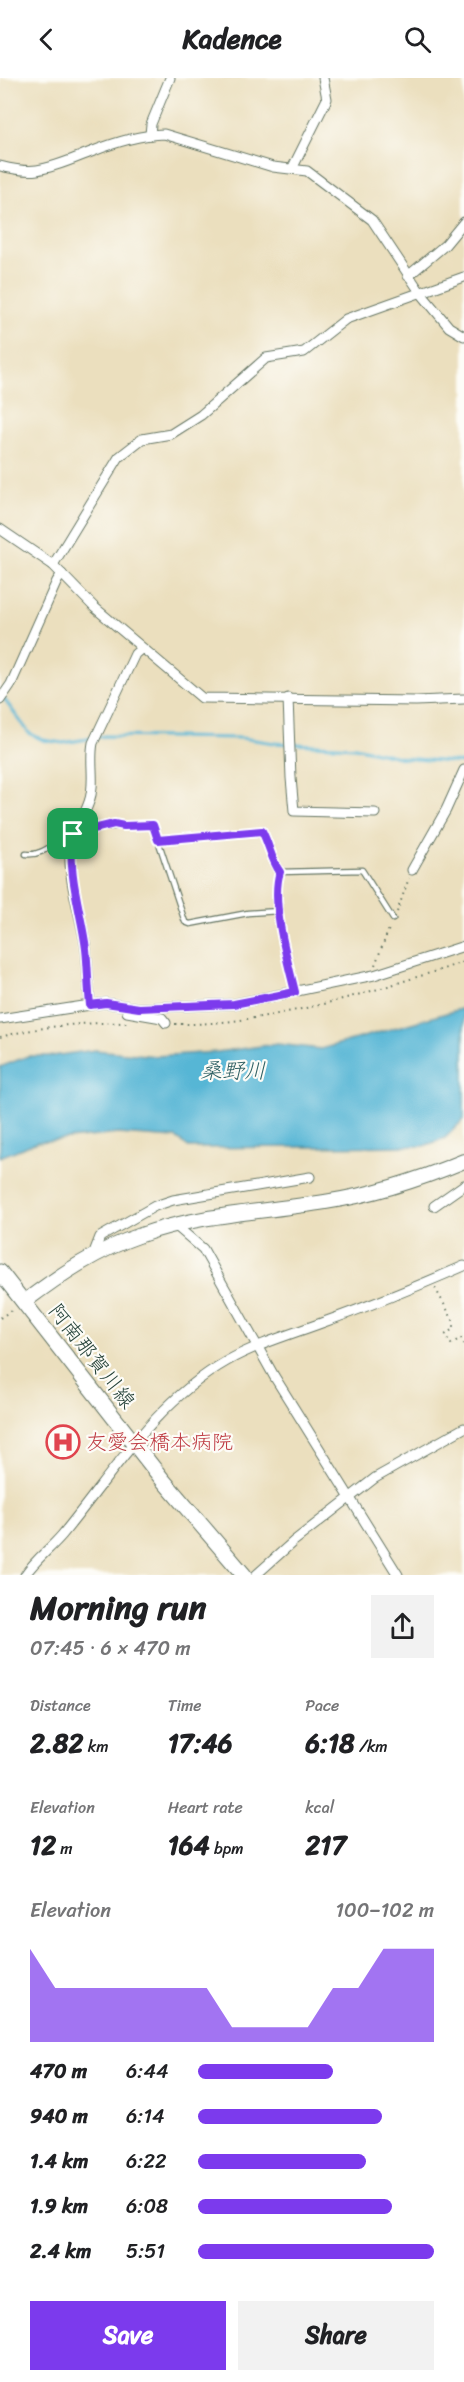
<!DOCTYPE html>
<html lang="en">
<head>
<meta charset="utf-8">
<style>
  :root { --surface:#fff; --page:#f2f2f2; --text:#202124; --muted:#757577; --accent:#7c3aed }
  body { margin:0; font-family:Sriracha,"Klee One",sans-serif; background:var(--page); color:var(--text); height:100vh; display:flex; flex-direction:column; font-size:22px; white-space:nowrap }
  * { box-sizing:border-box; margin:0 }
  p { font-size:20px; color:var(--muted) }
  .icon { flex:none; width:33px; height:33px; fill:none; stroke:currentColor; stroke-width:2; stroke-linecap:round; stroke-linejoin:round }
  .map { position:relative; height:1497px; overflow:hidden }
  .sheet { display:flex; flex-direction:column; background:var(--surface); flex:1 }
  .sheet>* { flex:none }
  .pin { position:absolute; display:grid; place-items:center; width:51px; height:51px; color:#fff; margin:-26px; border-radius:12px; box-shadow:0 3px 9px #0006 }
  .round { display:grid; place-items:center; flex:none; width:63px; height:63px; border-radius:0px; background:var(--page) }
  .headline { display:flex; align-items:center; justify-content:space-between; height:102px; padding:0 30px }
  h1 { font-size:33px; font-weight:700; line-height:45px }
  .metrics { display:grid; grid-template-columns:repeat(3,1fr); gap:9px; height:102px; padding:6px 30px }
  .metrics div { display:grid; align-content:center }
  .metrics b { font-size:26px; font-weight:700 }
  .metrics small { font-size:16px; font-weight:400 }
  .metrics p { font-size:16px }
  .chart { height:168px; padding:12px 30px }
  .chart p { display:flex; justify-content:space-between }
  .chart svg { width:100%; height:108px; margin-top:6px; fill:var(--accent); opacity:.7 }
  .cta { display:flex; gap:12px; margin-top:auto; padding:12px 30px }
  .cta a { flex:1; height:69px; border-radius:0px; background:var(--accent); color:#fff; font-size:24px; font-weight:700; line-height:69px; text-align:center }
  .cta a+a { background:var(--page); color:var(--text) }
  ul { padding:0 30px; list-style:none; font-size:20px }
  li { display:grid; grid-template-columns:96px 72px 1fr; align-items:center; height:45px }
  li i { height:15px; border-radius:8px; background:var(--accent) }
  header { display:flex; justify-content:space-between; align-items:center; height:78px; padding:0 30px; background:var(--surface); font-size:27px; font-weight:700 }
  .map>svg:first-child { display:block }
  .water { fill:#57b6d5; stroke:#3b7a84; stroke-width:1.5 }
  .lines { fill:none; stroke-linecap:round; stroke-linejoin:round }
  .stream { stroke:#57b6d5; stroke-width:3 }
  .lane-casing { stroke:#667664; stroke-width:7 }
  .street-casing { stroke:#667664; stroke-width:11 }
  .secondary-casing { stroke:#667664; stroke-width:16 }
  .primary-casing { stroke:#667664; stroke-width:17 }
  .path { stroke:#667664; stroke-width:2; stroke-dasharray:1.5 4.5; stroke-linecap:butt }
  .lane { stroke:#fff; stroke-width:4.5 }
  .street { stroke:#fff; stroke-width:9 }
  .secondary { stroke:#fff; stroke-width:14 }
  .primary { stroke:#fff; stroke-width:15 }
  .route-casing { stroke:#fff; stroke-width:12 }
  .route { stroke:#7c3aed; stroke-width:8 }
  .labels { text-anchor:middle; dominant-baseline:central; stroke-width:4.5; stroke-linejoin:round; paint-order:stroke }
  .street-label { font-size:21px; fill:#1f3d34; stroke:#fdfcf7 }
  .health-label { font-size:21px; fill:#be3a42; stroke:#fdfcf7; text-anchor:start }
  .water-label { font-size:22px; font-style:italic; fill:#306164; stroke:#fdfcf7 }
</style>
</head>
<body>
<header><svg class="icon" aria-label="back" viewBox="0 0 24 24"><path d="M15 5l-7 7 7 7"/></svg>Kadence<svg class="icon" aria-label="search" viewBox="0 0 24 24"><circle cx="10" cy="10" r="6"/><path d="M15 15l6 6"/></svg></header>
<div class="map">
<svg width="464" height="1497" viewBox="0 0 464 1497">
  <rect width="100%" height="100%" fill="#fdfcf7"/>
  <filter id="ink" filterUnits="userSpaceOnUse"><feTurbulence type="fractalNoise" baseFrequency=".0167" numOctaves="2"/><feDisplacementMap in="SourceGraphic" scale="12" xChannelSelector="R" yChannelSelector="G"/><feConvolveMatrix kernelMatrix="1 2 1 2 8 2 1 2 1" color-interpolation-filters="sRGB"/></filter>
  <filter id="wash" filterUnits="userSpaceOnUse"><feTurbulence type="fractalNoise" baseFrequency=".008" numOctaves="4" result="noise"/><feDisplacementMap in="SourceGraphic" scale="24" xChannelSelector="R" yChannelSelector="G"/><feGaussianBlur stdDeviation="1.35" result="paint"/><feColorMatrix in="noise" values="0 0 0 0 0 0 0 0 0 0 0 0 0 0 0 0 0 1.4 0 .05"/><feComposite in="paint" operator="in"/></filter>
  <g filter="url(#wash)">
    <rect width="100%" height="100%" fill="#ebdfbe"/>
    <path class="water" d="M464 930V1041L445 1060 424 1068 190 1070 176 1060 118 1056 37 1064 0 1079V989L28 978H52L95 972 156 978 217 974 277 966 321 971Z"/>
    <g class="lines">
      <path class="stream" d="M4 621 29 655 43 662 63 665 105 658 241 660 275 665 355 669 403 680 464 685"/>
    </g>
  </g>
  <g filter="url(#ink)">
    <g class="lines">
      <g class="lane-casing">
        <g id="lane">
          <path d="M158 762 262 753C269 765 272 784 280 794L362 792 393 841"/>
          <path d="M26 776C42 779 59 761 73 756 100 747 126 748 153 747L185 844 190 846 248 835 279 833"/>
          <path d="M280 794C270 823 288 884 295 914"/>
        </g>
      </g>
      <g class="street-casing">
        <g id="street">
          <path d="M150 57 151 46 170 0"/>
          <path d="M0 88C12 91 25 94 37 92 56 89 73 81 91 74 113 65 140 57 164 56L273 89 307 93 372 142 420 214 449 249 464 258"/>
          <path d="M292 91 327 21 323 0"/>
          <path d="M408 198 445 167 464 144"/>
          <path d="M0 451 53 487 94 529 202 620 416 623 464 621"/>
          <path d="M53 487 119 379 142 361 171 356 201 337 266 280 304 274 346 241 464 199"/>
          <path d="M288 620 291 700 294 733 375 735"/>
          <path d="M0 622 11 606 57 503 62 496"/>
          <path d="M412 792 446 732 464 692"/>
          <path d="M90 927 106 925 139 930 234 926 374 897 464 868"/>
          <path d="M127 934 162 940 166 945"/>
          <path d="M0 941 90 927C88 908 88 890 86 871 82 840 69 808 70 776 71 755 83 742 89 724 96 705 89 684 93 665L135 576 142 570"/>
          <path d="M434 1128 464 1107"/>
          <path d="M175 1147 203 1171 274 1298 398 1497"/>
          <path d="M93 1177 100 1159 155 1128 173 1122 310 1099"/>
          <path d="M25 1497C35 1482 50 1471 62 1457 113 1395 155 1324 227 1283 257 1266 292 1256 324 1244 372 1227 418 1208 464 1188"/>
          <path d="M256 1497 294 1463 375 1400 464 1350"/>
        </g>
      </g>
      <g class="secondary-casing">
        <path id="secondary" d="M24 1224C61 1196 97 1172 141 1157 200 1136 263 1134 325 1124 371 1117 421 1101 464 1083"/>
      </g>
      <g class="primary-casing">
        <path id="primary" d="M0 1194 162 1401 244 1497"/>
      </g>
      <g class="path">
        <path d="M397 834 409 800"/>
        <path d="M375 887 390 848"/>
        <path d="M175 946C246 948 339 924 407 902 426 896 446 891 464 883"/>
        <path d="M0 959C42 948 84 944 128 945"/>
        <path d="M435 1210 453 1242V1251L445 1257 451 1266 461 1260 464 1266"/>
        <path d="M0 1240 13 1231"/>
      </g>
      <use href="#lane" class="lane"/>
      <use href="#street" class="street"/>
      <use href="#secondary" class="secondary"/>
      <use href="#primary" class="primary"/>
    </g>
  </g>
  <g class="lines" filter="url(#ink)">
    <g class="route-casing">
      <path id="route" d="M114 746 124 748 153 747 158 762 262 753C269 766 272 784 280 794 270 823 288 884 295 914L234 926 139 930 106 925 90 927C88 908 88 889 86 871 81 832 67 796 73 756Z"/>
    </g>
    <use href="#route" class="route"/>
  </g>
  <defs>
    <g id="hospital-ring" transform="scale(1.725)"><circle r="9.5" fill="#fdfcf7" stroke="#e0444e" stroke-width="1.5"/><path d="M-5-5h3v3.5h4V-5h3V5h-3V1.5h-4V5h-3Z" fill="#e0444e"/></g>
  </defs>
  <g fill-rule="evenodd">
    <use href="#hospital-ring" x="63" y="1364"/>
  </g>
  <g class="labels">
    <g class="street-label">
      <text transform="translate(92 1278) rotate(52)">阿南那賀川線</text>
    </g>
    <g class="health-label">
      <text x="86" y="1364">友愛会橋本病院</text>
    </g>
    <g class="water-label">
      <text x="233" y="992">桑野川</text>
    </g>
  </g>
</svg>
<div class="pin" style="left:73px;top:756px;background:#1e9e55"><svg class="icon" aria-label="arrive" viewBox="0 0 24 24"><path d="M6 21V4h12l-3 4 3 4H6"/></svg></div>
</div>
<section class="sheet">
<div class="headline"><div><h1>Morning run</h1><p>07:45 · 6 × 470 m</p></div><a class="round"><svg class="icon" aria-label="share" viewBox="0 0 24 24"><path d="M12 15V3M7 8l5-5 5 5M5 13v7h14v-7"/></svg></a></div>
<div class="metrics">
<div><p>Distance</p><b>2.82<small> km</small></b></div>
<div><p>Time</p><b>17:46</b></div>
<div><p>Pace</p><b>6:18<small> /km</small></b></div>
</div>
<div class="metrics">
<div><p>Elevation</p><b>12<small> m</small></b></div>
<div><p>Heart rate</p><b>164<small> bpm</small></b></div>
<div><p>kcal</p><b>217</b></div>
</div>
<div class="chart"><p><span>Elevation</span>100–102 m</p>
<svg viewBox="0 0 160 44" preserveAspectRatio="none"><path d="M0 44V6L10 22L20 22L30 22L40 22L50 22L60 22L70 22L80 38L90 38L100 38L110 38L120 22L130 22L140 6L150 6L160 6V44z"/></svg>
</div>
<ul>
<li><b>470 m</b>6:44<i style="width:57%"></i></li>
<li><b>940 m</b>6:14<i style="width:78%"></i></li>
<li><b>1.4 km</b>6:22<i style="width:71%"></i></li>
<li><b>1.9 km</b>6:08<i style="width:82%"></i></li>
<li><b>2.4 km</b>5:51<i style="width:100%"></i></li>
</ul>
<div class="cta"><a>Save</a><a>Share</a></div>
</section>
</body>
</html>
